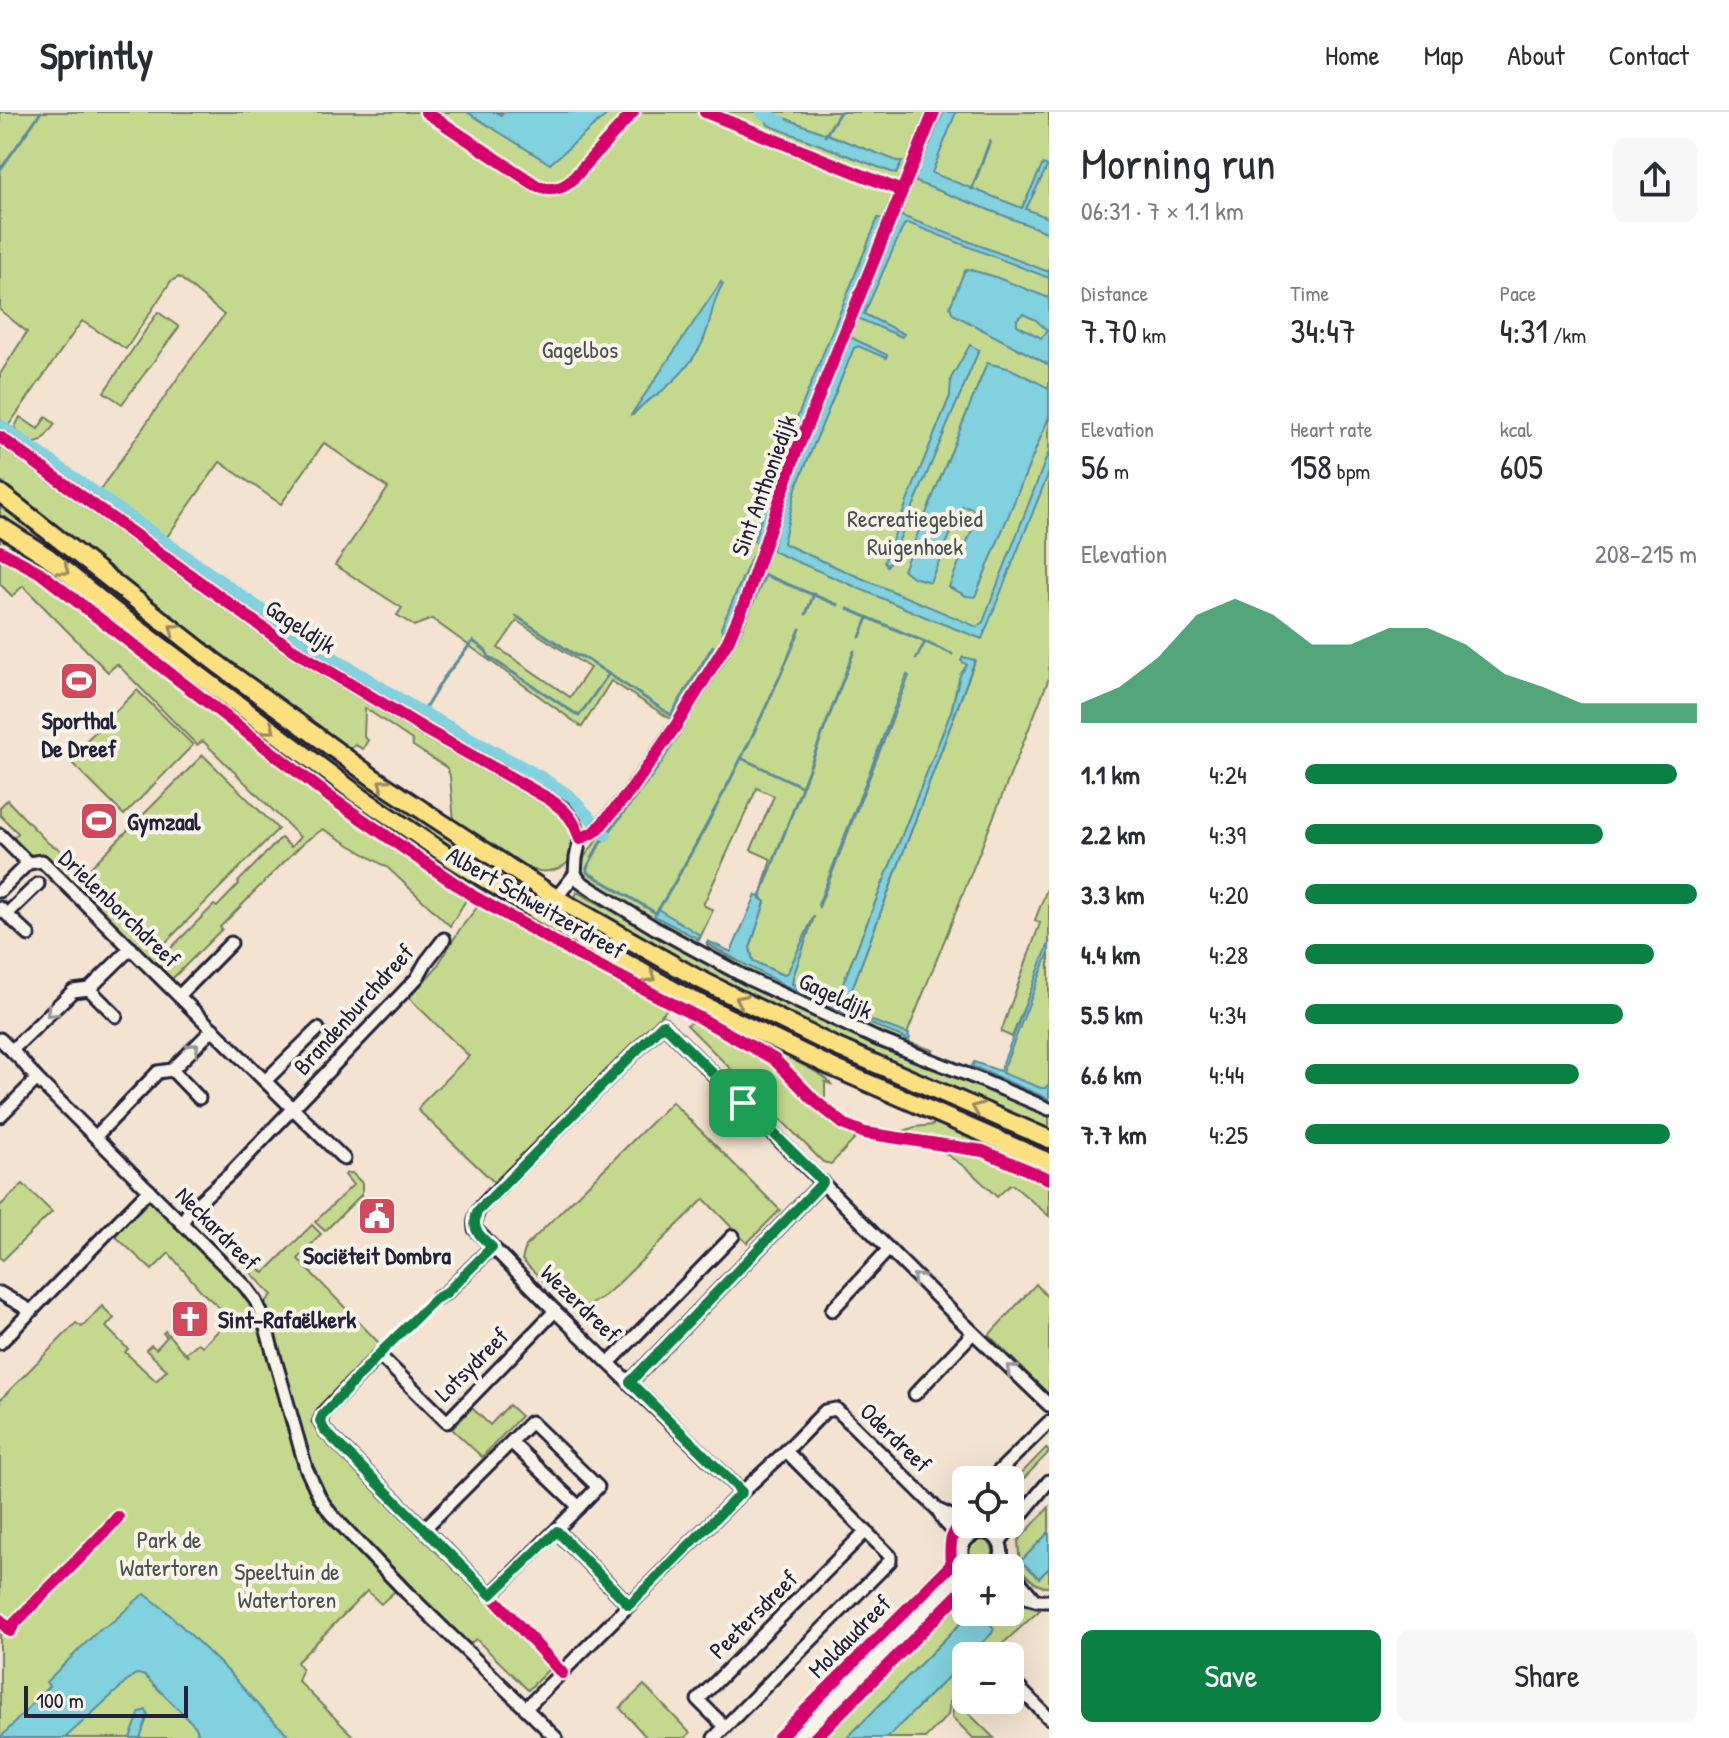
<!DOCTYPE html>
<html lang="en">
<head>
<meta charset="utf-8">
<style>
  :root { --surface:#fff; --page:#f7f7f7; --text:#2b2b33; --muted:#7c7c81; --line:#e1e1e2; --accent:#0b8043 }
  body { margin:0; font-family:"Patrick Hand",sans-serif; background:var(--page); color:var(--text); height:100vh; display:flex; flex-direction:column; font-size:30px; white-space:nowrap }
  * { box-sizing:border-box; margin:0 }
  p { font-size:26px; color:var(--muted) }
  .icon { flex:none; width:44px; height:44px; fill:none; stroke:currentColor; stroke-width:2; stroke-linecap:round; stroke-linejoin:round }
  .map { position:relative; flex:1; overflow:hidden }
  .panel { display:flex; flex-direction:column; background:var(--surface); width:680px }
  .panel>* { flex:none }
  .buttons { position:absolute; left:952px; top:1354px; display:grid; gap:16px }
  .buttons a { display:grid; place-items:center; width:72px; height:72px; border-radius:12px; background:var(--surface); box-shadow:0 8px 32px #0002; font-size:40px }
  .scale { position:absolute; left:24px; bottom:20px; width:164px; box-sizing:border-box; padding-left:8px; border:4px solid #22223b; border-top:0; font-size:22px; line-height:28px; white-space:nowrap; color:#22223b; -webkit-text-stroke:6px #f7f3e8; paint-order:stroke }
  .pin { position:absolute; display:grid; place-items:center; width:68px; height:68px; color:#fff; margin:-34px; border-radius:16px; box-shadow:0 4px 12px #0006 }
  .round { display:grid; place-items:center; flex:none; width:84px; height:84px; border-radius:12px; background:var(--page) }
  .summary { display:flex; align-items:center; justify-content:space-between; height:136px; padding:0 32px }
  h1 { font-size:44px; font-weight:600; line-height:60px }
  .stats { display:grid; grid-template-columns:repeat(3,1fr); gap:12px; height:136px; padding:8px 32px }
  .stats div { display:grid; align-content:center }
  .stats b { font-size:34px; font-weight:600 }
  .stats small { font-size:22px; font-weight:400 }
  .stats p { font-size:22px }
  .chart { height:224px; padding:16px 32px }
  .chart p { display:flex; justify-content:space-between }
  .chart svg { width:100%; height:144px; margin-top:8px; fill:var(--accent); opacity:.7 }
  .cta { display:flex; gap:16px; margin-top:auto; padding:16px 32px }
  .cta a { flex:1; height:92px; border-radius:12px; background:var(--accent); color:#fff; font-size:32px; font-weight:600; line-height:92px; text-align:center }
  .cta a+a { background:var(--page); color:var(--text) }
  ul { padding:0 32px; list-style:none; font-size:26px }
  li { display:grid; grid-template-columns:128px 96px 1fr; align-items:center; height:60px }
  li i { height:20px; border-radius:10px; background:var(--accent) }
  header { display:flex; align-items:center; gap:48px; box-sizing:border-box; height:112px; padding:0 40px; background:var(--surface); border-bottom:2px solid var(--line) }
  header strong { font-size:38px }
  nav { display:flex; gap:44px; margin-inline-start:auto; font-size:28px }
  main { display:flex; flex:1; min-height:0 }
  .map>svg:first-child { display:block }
  .green { fill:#c5d98e; stroke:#747e64; stroke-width:2; fill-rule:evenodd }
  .water { fill:#81d1de; stroke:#5b8b9d; stroke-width:2; fill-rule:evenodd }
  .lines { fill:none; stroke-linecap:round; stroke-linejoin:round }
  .stream { stroke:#5b8b9d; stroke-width:3 }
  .canal { stroke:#81d1de; stroke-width:12 }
  .minor-casing { stroke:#22223b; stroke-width:17 }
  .highway-casing { stroke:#22223b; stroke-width:22 }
  .minor { stroke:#f7f3e8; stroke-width:11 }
  .highway { stroke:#fbe080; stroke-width:16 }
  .cycleway-casing { stroke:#f7f3e8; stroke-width:17 }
  .cycleway { stroke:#d6006c; stroke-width:12 }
  .oneway { stroke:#998a61 }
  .oneway2 { stroke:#97959a }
  .route-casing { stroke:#fff; stroke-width:16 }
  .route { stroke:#0b8043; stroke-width:10 }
  .labels { text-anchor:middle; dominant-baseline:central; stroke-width:8; stroke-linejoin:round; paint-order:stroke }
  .park-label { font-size:24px; fill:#4b5050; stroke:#f7f3e8 }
  .street-label { font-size:24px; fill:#22223b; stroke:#f7f3e8 }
  .poi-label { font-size:24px; font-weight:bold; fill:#22223b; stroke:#f7f3e8 }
</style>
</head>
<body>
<header>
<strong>Sprintly</strong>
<nav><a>Home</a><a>Map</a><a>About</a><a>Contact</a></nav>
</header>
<main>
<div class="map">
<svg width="1049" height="1626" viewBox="0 0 1049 1626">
  <rect width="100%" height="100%" fill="#f3e3d0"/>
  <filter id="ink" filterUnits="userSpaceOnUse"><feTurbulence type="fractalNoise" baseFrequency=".0125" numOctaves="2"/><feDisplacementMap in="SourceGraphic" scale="16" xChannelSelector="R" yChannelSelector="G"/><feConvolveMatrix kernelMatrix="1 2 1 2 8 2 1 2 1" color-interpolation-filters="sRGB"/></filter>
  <g filter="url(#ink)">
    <g class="green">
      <path d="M0 0H930L746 476 726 523 674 609 611 569 582 615 432 507 414 514 397 503 402 496 335 453 388 376 324 331 281 392 220 350 164 429 98 381 186 254 224 203 179 165 171 169 126 237 82 209 6 317 0 313V262L27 220 0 198ZM517 509 590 556 570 585 498 536Z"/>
      <path d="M937 0H1049V566L907 922 866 907 852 899 849 885 975 549C957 559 956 581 951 600L840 879 831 890 792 872 793 865 814 805 788 860 783 863 753 849 750 836 765 790 760 785 771 747 751 738 774 684 757 676 703 793 713 798 699 828 692 829 587 768 580 758 585 744 664 640 733 531 790 371Z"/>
      <path d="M158 200 179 215 122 292 104 280Z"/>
      <path d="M20 305 38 317 46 305 55 312 42 329 33 332 19 322 15 315Z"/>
      <path d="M0 332C91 400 183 469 278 531 368 590 461 644 555 698 561 704 568 709 572 716 586 744 560 765 534 758 524 756 515 749 507 743 489 732 471 721 454 710L450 664 447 656 413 634 412 628 365 596 364 625 368 628 363 637 355 633 349 639 174 508 0 370Z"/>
      <path d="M0 388 41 420 586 807 1049 1032V1041C960 1003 871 965 784 922 680 872 579 815 482 754 328 658 187 542 43 431L0 404Z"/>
      <path d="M0 422 24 436 327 665 782 940C796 953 821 958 831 972L825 970V989L837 1004 776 943 579 837 493 786 378 710 306 659 64 473 25 447 0 434Z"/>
      <path d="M179 442 228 477 230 480 227 483 177 448Z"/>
      <path d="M0 444 56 478 311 674 466 788 450 814 388 756 323 717 303 731 249 785V786L220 815 222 817 171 868 47 747 28 742 12 728 18 721 0 703V695L7 688 48 731 58 736 162 845 214 793 217 795 239 772 238 770 281 726 291 735 300 725 203 629 197 633 117 552 108 560 23 474 12 484 0 472Z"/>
      <path d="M300 528 343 554 339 559 300 534Z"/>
      <path d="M348 557 408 593 402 597 345 563Z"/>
      <path d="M137 578 193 633 124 703 68 647Z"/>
      <path d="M437 610 497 645H498L493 647 435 615Z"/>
      <path d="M203 643 278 717 163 833 87 759Z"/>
      <path d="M1047 777H1049V979L999 963 1046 841 1012 925 1001 920 1040 811 1035 808Z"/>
      <path d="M577 780 707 849 1049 1001V1019C958 979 865 942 777 898 707 863 641 825 575 785Z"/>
      <path d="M479 793 617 870 669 895 495 1071 418 998 421 992 469 944 409 886 436 856 460 817Z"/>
      <path d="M707 832 729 845 905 926 908 930 933 938 929 941C853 916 779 880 709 840Z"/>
      <path d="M694 909C718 921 746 931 767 948 798 971 817 1006 853 1022L855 1027 831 1052 823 1050 687 913Z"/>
      <path d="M672 990 780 1098 747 1131 704 1087 620 1170 604 1184 576 1201 522 1148 526 1134Z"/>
      <path d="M938 1009 1049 1059V1064L985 1034 898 1021 915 1015 933 1013V1010Z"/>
      <path d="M936 1035 1010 1052 1026 1058 1049 1071V1104L1013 1073H1010L997 1085 969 1058Z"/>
      <path d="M347 1061H352L362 1071V1082L325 1119 315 1110 353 1073 345 1063Z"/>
      <path d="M23 1072 52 1100 3 1148 0 1146V1094Z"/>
      <path d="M148 1085 228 1165 249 1191 254 1186 256 1189 266 1190 272 1183 240 1149 245 1143 264 1161 312 1113 321 1122 298 1147 381 1233 315 1302 311 1310 489 1487 491 1486 553 1553 528 1578 476 1527 470 1532 392 1455 383 1464 396 1478 381 1492 367 1479 297 1550 302 1558 298 1569 355 1626H0V1288L76 1211 82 1215 102 1194 114 1206 106 1215 128 1237 125 1240 156 1269 167 1258 146 1238 151 1233 156 1237 167 1225 163 1221 165 1219 188 1245 186 1241 198 1231 203 1234 231 1206 203 1181 169 1141 152 1158 113 1122Z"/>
      <path d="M201 1099 242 1140 236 1146 196 1105Z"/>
      <path d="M1036 1172 1049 1187V1283L989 1223Z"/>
      <path d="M509 1293 521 1304 482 1345 452 1317 472 1296 490 1313Z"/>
      <path d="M1046 1336 1049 1340 1010 1381V1373Z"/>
      <path d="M1049 1395V1420L1022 1449 1039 1466 1049 1456V1475C1036 1476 1028 1464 1020 1456L1018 1429Z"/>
      <circle cx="981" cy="1440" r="12"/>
      <path d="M1010 1479 1026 1494 1040 1498 989 1544H969L992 1521 993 1515 978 1500H1010Z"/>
      <path d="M966 1481V1500H972L847 1626H825Z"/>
      <path d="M966 1547V1567L951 1582 948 1603 925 1626H887Z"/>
      <path d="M644 1573 690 1621 685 1626H647L620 1596Z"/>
      <path d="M955 1588 994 1626H973L952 1605Z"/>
    </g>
    <g class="water">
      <path d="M467 0H496L501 3 503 0H610L550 52Z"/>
      <path d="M943 0H956L932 61 1022 96 1043 52 1046 53 1047 55 1026 97 1049 106V121L916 70 915 66Z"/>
      <path d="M774 2 900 50H902L896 62 768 13 766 7 768 3Z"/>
      <path d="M898 104H902L1049 160V166L908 111 904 113 864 202 904 222 902 225 857 206 856 204Z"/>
      <path d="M878 106 883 107 783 353 758 432 754 429 778 353Z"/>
      <path d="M967 157 993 164 1049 186V253L953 202 950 195 964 160ZM1023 202 1036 208 1048 219 1041 226 1017 213V207Z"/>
      <path d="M721 170 723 172C710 191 712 216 699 237 689 254 677 267 662 279 650 288 642 291 633 303H631Z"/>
      <path d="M850 225 887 243 886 246 858 234 854 236 796 376 783 431C846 461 912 487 977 515L983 510 1049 339V360L982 527 930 507 772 439 781 396 790 371 848 226Z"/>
      <path d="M970 233 979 238 889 452 887 454 884 450 910 382 950 284 951 266Z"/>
      <path d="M987 251 1011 257 1049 276V305L975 485 966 484 949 475 978 403 971 396 962 395 930 470 913 465 903 458Z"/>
      <path d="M751 446C753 464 733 500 725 518L722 519 721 516Z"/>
      <path d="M963 545 975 548 849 885 852 899 866 907 909 922 908 925 910 926 908 930 905 926C836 899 771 869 707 831L708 829 731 840 756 783 765 790 750 836 753 849 783 863 788 860 814 804 793 865 792 872 832 889 840 879 951 600 960 563 967 553 961 549Z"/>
      <path d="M907 563 909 564 819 795 818 793Z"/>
      <path d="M658 797 700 823 698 827 654 804Z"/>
      <path d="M1049 831V840L1002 961 1041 976H1045L1049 972V987L972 954 974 950 1000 959Z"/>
      <path d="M1049 1420V1456L1039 1466 1021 1449Z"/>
      <path d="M145 1482 164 1497 230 1561 264 1600 292 1626H192L198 1620 195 1614 145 1564 138 1562 134 1563 65 1626H0L49 1574 46 1570 100 1517C118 1510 128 1492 145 1482Z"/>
      <path d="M972 1500H978L993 1515 994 1517 992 1521 969 1544H966V1547L887 1626H847Z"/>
      <path d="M146 1598 148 1603 140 1626H130L140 1600Z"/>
    </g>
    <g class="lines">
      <g class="stream">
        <path d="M825 24 840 0"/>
        <path d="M0 58 41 0"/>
        <path d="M972 77 990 29"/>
        <path d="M848 497 925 530"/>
        <path d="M806 502 814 482"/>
        <path d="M516 504 575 543 583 545 671 603 713 534"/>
        <path d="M738 525 765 463 838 493"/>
        <path d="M860 525 868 506"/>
        <path d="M728 543 659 654 599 733 587 756V760L656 801C674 774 689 744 705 716 740 651 772 586 800 517"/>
        <path d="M916 547 925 530 952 542"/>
        <path d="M423 600 443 567 473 529 486 539 489 545 579 604 608 563"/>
        <path d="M743 647 801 674"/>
        <path d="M760 785 854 539"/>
      </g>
      <g class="canal">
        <path d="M762 1 781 9"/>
        <path d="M0 313 128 404"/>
        <path d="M133 407 297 523 413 595 541 665 570 684 606 723"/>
      </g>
      <g class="minor-casing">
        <g id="minor">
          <path d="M0 325 292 537 426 618 549 687 564 697 576 713 580 727 576 746 575 762 556 786"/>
          <path d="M0 723 28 751"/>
          <path d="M580 727 596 719 631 678 677 612 728 529 745 490 795 343 934 0"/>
          <path d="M28 751 42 749 344 1047"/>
          <path d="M575 762 580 769 590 776 655 816 749 867 875 926 981 968 1049 997"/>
          <path d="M0 779 28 751"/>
          <path d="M0 796 29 823"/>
          <path d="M7 802 38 772"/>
          <path d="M89 877 116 904"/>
          <path d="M179 884 231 831"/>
          <path d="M0 927 21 948 37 967 245 1174 256 1189 263 1205 306 1356 320 1386 331 1402 407 1481 556 1626"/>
          <path d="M12 938 73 879 89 877 131 836"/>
          <path d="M172 958 199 986"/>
          <path d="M265 969 318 917"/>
          <path d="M0 1004 37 967"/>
          <path d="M96 1024 158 960 172 958 213 917"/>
          <path d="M182 1111 190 1098 231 1061 417 866 426 850 444 827"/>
          <path d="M0 1181 31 1199"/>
          <path d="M438 1185 446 1181 492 1135"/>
          <path d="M832 1198 889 1137"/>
          <path d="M555 1199 447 1310 379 1243 324 1300 320 1309 325 1319 491 1483 579 1395"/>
          <path d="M0 1231 149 1078"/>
          <path d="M610 1250 733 1124"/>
          <path d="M630 1270 823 1070"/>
          <path d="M915 1282 973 1221"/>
          <path d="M990 1368 1049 1310"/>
          <path d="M742 1380 555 1199 475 1117C472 1101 484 1092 494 1081L663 912 960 1208 1049 1293"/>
          <path d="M938 1398 944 1409 964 1431"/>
          <path d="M424 1417 531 1310 598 1375 579 1395 511 1330"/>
          <path d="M557 1419 629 1493"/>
          <path d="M992 1423 1004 1412"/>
          <path d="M999 1430 1049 1369"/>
          <path d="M969 1456C945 1429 988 1406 1000 1432 1004 1442 1000 1449 994 1456"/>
          <path d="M1010 1458 1035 1488"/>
          <path d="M1010 1474C1021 1485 1033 1490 1049 1489"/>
          <path d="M936 1487 939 1476 965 1451"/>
          <path d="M1010 1567 1049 1606"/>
          <path d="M526 1596 742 1380 786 1339 825 1299 836 1297 938 1398 949 1403 971 1423"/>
          <path d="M725 1615 698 1588 866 1419"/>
          <path d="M714 1626 890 1449V1444L786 1339"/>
          <path d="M796 1626 936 1487 945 1484 966 1465"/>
        </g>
      </g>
      <g class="highway-casing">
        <g id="highway">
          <path d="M0 381 215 550 375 667 556 786 695 865 830 932 1049 1027"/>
          <path d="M0 414 48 445 113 498 358 683 451 746 544 804 684 884 834 956 1049 1050"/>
        </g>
      </g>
      <use href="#minor" class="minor"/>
      <use href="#highway" class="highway"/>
      <g class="cycleway-casing">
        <g id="cycleway">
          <path d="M426 0 537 74C550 79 562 78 572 68L633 0"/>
          <path d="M705 0 902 79"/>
          <path d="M0 325 292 537 426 618 549 687C566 699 574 707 580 727L596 719 631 678 677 612 728 529 745 490 795 343 934 0"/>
          <path d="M0 439 39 460 330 685 473 784 578 843 698 905 774 947 815 989 845 1013 865 1021 983 1039 1049 1067"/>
          <path d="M491 1483 562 1561"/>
          <path d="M0 1508 10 1519 14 1512C48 1476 86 1442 118 1405"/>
          <path d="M778 1626 951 1453C950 1434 948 1420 966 1410"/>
          <path d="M815 1626 966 1475"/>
        </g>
      </g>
      <use href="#cycleway" class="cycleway"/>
    </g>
    <defs><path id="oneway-chevron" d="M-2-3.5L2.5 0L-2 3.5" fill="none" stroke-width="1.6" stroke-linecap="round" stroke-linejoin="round" transform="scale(2)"/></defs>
    <g class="oneway">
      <use href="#oneway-chevron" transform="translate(64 458) rotate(39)"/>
      <use href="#oneway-chevron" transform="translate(174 517) rotate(-142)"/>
      <use href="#oneway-chevron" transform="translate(270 617) rotate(37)"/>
      <use href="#oneway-chevron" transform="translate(383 672) rotate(-145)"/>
      <use href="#oneway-chevron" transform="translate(651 865) rotate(30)"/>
      <use href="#oneway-chevron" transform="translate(741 888) rotate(-153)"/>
      <use href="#oneway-chevron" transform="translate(977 996) rotate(-157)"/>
    </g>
    <g class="oneway2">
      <use href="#oneway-chevron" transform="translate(51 900) rotate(136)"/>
      <use href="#oneway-chevron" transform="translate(194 936) rotate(-45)"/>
      <use href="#oneway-chevron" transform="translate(917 1166) rotate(-135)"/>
      <use href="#oneway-chevron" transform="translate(1011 1257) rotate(-137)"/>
    </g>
  </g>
  <g class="lines" filter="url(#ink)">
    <g class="route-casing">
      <path id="route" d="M663 912 823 1070 630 1270 742 1380 629 1493 557 1419 491 1483 325 1319 320 1309 322 1304 384 1237 435 1187 446 1181 492 1135C479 1122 471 1119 477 1100Z"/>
    </g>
    <use href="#route" class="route"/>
  </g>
  <defs>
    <g id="stadium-square" transform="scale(2)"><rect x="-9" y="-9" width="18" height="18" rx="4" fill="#d1495b" stroke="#f7f3e8"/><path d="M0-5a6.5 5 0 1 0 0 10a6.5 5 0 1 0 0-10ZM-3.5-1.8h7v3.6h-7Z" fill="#fff"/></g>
    <g id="civic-square" transform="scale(2)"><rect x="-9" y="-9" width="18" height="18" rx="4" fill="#d1495b" stroke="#f7f3e8"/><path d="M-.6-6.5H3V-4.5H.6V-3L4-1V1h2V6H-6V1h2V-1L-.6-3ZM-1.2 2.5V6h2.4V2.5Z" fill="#fff"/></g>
    <g id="church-square" transform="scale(2)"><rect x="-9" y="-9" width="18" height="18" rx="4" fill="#d1495b" stroke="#f7f3e8"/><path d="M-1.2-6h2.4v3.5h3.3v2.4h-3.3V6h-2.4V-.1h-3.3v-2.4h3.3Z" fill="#fff"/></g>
  </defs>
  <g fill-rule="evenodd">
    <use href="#stadium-square" x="79" y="569"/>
    <use href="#stadium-square" x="99" y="709"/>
    <use href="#civic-square" x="377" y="1104"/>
    <use href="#church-square" x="190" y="1207"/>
  </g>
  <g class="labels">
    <g class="park-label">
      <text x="580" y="237">Gagelbos</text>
      <text x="915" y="406">Recreatiegebied<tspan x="915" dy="28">Ruigenhoek</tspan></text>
      <text x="169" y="1427">Park de<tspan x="169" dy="28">Watertoren</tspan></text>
      <text x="287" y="1459">Speeltuin de<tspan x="287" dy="28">Watertoren</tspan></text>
    </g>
    <g class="street-label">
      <text transform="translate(763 373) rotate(-70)">Sint Anthoniedijk</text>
      <text transform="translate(301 514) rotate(33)">Gageldijk</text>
      <text transform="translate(536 790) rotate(30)">Albert Schweitzerdreef</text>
      <text transform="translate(120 796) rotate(44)">Drielenborchdreef</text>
      <text transform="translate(836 883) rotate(25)">Gageldijk</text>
      <text transform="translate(353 897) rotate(-48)">Brandenburchdreef</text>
      <text transform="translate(218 1116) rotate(45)">Neckardreef</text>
      <text transform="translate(581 1191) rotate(44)">Wezerdreef</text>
      <text transform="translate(471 1252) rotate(-45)">Lotsydreef</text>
      <text transform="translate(896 1325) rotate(44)">Oderdreef</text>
      <text transform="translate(753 1502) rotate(-45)">Peetersdreef</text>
      <text transform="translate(849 1524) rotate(-45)">Moldaudreef</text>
    </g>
    <g class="poi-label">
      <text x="79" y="608">Sporthal<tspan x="79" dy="28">De Dreef</tspan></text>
      <text x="127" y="709" text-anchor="start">Gymzaal</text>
      <text x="377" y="1143">Sociëteit Dombra</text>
      <text x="218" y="1207" text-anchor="start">Sint-Rafaëlkerk</text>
    </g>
  </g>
</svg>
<div class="buttons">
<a><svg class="icon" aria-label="locate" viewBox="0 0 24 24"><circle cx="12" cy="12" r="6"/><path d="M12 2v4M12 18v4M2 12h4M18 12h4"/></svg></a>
<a>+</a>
<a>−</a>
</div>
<div class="scale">100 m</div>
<div class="pin" style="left:743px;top:991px;background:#1e9e55"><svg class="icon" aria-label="arrive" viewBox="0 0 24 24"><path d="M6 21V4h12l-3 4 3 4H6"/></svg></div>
</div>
<section class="panel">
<div class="summary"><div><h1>Morning run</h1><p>06:31 · 7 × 1.1 km</p></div><a class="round"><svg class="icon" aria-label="share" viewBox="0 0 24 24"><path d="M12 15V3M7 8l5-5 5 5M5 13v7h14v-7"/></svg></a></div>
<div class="stats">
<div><p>Distance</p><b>7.70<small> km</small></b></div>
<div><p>Time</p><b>34:47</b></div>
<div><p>Pace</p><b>4:31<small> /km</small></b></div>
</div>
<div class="stats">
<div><p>Elevation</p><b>56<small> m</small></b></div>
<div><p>Heart rate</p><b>158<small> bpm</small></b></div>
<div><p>kcal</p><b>605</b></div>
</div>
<div class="chart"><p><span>Elevation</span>208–215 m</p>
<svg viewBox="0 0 160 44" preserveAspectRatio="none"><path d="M0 44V38L10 33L20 24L30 11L40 6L50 11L60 20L70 20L80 15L90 15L100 20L110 29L120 33L130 38L140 38L150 38L160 38V44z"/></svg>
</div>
<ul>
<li><b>1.1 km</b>4:24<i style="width:95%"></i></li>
<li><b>2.2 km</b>4:39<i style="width:76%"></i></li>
<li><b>3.3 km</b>4:20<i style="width:100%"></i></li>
<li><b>4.4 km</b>4:28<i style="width:89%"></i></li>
<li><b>5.5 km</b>4:34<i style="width:81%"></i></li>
<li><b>6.6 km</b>4:44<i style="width:70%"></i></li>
<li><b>7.7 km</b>4:25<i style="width:93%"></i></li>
</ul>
<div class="cta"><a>Save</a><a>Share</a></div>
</section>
</main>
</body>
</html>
